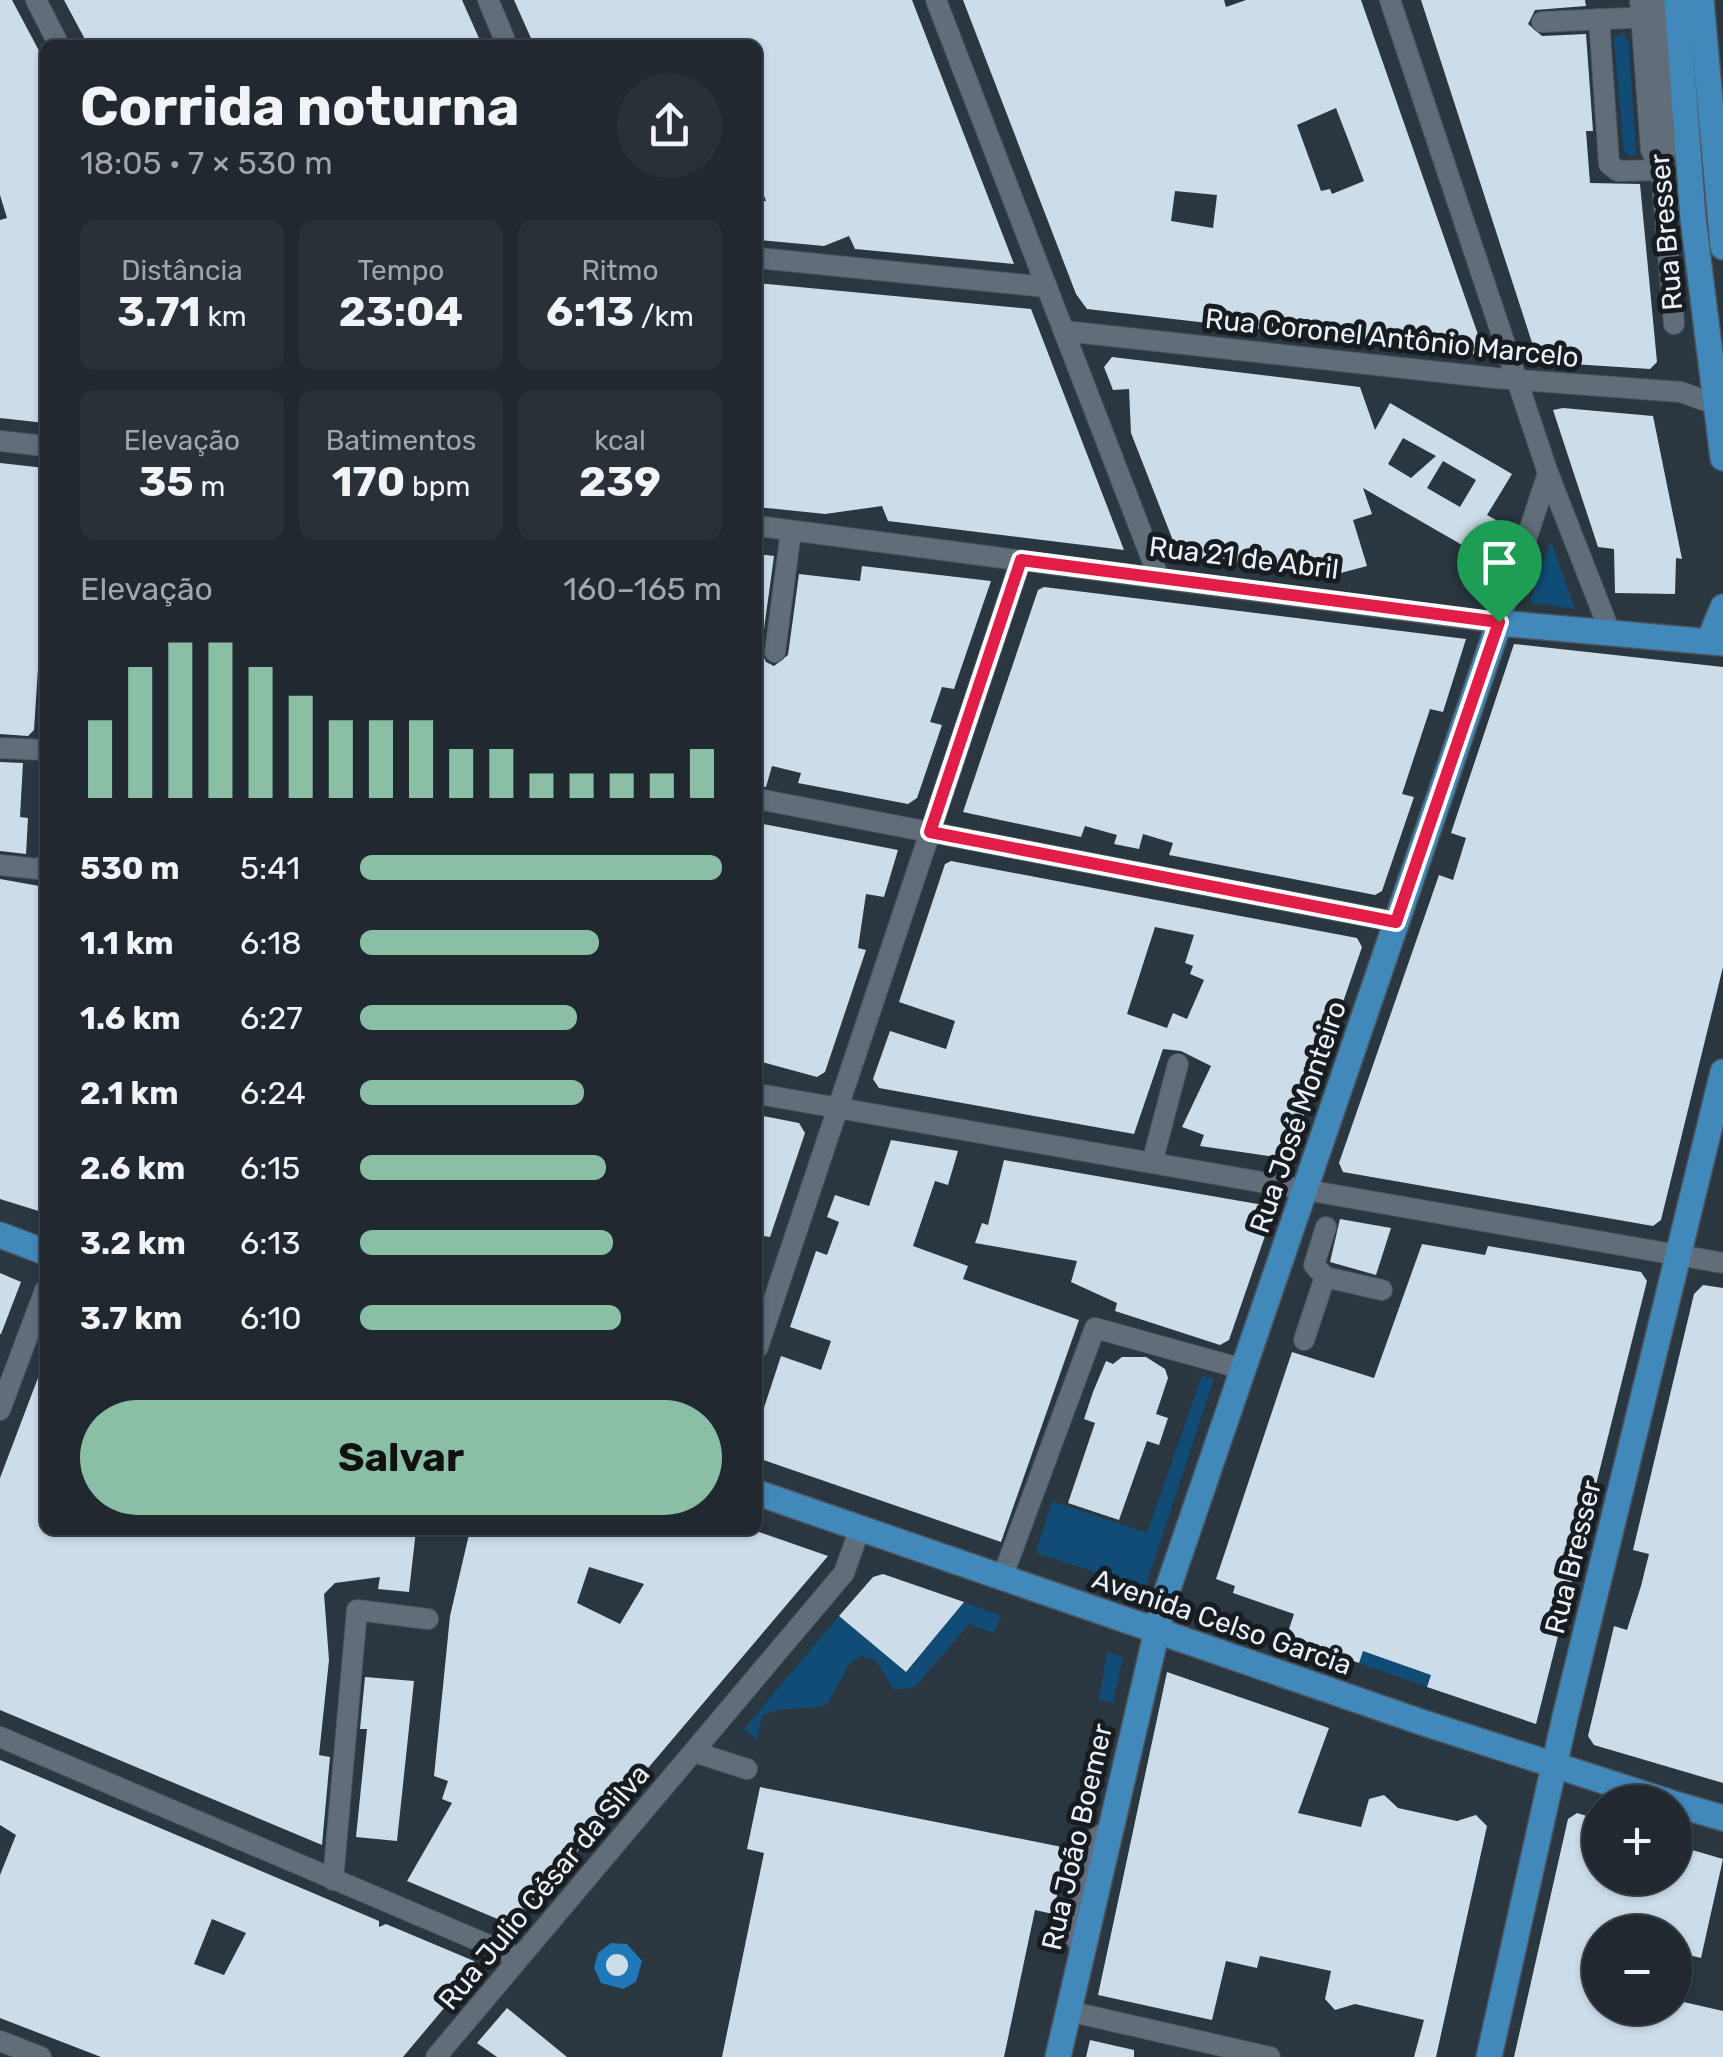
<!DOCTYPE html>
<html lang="pt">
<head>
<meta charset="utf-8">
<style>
  :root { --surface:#202830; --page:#283038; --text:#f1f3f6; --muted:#a2a6ab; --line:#3d444c; --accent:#8abfa5 }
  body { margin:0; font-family:Rubik,sans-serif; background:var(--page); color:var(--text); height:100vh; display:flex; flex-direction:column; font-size:38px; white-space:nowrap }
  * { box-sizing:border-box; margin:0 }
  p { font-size:32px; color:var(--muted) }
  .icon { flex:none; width:55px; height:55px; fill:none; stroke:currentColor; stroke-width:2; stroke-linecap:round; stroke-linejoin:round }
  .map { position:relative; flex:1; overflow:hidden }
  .panel { position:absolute; left:40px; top:40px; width:722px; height:1495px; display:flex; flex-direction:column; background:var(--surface); border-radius:15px; box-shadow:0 2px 8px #0004,0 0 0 2px var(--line) }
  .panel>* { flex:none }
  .controls { position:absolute; left:1582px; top:1785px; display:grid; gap:20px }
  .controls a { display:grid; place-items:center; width:110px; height:110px; border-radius:50%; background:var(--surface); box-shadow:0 2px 8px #0004,0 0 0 2px var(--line); font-size:50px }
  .pin { position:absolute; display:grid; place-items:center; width:85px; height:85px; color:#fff; margin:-102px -42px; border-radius:50% 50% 50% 0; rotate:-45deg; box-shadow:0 0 10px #0007 }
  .pin .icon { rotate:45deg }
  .round { display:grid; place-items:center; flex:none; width:105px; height:105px; border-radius:52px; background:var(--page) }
  .headline { display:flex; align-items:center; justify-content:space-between; height:170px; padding:0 40px }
  h1 { font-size:55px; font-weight:700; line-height:75px }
  .figures { display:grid; grid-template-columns:repeat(3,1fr); gap:15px; height:170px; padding:10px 40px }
  .figures div { display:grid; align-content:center; border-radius:15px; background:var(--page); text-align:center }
  .figures b { font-size:42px; font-weight:700 }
  .figures small { font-size:28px; font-weight:400 }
  .figures p { font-size:28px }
  .chart { height:280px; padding:20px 40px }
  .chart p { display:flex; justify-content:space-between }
  .chart svg { width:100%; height:180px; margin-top:10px; stroke:var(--accent); stroke-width:6 }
  .primary-button { display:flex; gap:20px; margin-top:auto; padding:20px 40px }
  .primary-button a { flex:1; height:115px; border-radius:60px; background:var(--accent); color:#111; font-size:40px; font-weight:700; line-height:115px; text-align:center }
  ul { padding:0 40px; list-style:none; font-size:32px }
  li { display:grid; grid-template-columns:160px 120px 1fr; align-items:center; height:75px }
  li i { height:25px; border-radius:12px; background:var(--accent) }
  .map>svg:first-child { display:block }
  .green { fill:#104c75 }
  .water { fill:#1f79b8 }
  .building { fill:#cddce9; fill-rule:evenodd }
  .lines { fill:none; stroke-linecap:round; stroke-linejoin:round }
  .minor-casing { stroke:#4a545d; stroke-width:22 }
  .major-casing { stroke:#4a545d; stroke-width:28 }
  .minor { stroke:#616e7a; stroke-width:20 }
  .major { stroke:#4188bb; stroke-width:25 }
  .route-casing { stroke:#fff; stroke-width:20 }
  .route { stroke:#e11d48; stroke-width:12 }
  .labels { text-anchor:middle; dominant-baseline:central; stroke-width:10; stroke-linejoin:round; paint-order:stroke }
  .street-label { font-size:28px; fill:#e9f0f7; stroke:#171c21 }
</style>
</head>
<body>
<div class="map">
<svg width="1723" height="2057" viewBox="0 0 1723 2057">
  <rect width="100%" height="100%" fill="#2a3640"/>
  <g class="green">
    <path d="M1622 32 1629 43 1636 154 1631 156 1624 152 1614 39Z"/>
    <path d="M1550 542 1552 544 1575 609 1530 602Z"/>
    <path d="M1202 1376 1214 1379 1145 1588 1036 1553 1052 1501 1147 1533Z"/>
    <path d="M964 1602 1001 1616 994 1633 969 1624 915 1687 894 1690 875 1660 862 1656 849 1664 828 1703C806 1713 784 1704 762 1716L757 1740 744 1729 839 1616 906 1672Z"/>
    <path d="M1363 1651 1431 1675 1427 1687 1359 1663Z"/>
    <path d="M1107 1652 1123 1657 1113 1703 1099 1700Z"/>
  </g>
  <path class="water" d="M611 1943 627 1944 642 1961 636 1982 623 1989 601 1983 594 1968 598 1953Z"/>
  <g class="building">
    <path d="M0 0H12L45 62V423L0 418V220L7 218 0 195Z"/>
    <path d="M64 0H462L482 45H88Z"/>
    <path d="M514 0H912L1014 264 855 249 849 236 824 246 758 240V201H766L758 180V45H534Z"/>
    <path d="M963 0H1224L1226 7 1246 0H1361L1482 346 1475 354 1087 309 1076 294ZM1336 108 1364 181 1332 194 1330 189 1321 191 1297 125ZM1175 191 1217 195 1213 228 1171 221Z"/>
    <path d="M1421 0H1585L1586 6 1535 10 1528 24 1542 36 1586 34 1593 131H1586L1590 183 1640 184 1657 362 1650 369 1541 362 1537 358Z"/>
    <path d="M758 283 1031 309 1124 550 888 521 882 506 825 514 758 507Z"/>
    <path d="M1112 357 1360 387 1375 430 1390 403 1512 474 1487 515 1496 520 1483 557 1363 488 1372 514 1353 520 1367 566 1337 574 1179 556 1131 433 1129 389 1113 390 1104 367ZM1403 438 1436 456 1411 478 1388 464ZM1443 461 1476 480 1460 507 1427 488Z"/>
    <path d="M1563 408 1653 416 1682 559 1676 558 1675 594 1615 593 1614 549 1598 547 1553 410Z"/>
    <path d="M0 463 45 468 40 638 34 730 28 736 0 734Z"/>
    <path d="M758 554 774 556 761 651 766 662 774 666 788 655 799 574 860 581 862 566 991 581 954 689 942 687 930 722 942 725 917 798 908 804 798 783 801 773 772 766 766 787 758 786Z"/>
    <path d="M1044 587 1466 639 1443 712 1430 709 1402 794 1414 797 1382 891 1375 895 1169 855 1173 843 1143 834 1139 849 1114 844 1117 835 1085 826 1081 837 963 812 1038 590Z"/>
    <path d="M1514 644 1723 667V967L1661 1220 1653 1226 1343 1172 1339 1163 1439 875 1453 880 1466 838 1451 833Z"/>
    <path d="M0 762 23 763 20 817 28 818 26 854 0 851Z"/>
    <path d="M758 823 898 850 884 897 866 894 858 948 866 950 825 1072 817 1077 758 1061Z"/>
    <path d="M951 861 1357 938 1362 947 1289 1159 1200 1146 1204 1135 1182 1127 1211 1066 1181 1051 1163 1049 1134 1134 879 1088 873 1079 890 1031 946 1049 955 1021 899 1002 945 864ZM1155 927 1194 935 1185 963 1193 966 1190 974 1204 980 1187 1019 1173 1013 1167 1028 1127 1014Z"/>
    <path d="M0 879 45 887V1213L0 1199Z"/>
    <path d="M758 1115 799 1123 805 1133 770 1237 758 1235Z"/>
    <path d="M891 1140 958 1151 948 1185 935 1181 913 1246 968 1266 963 1279 1079 1320 1001 1542 758 1458V1426L781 1356 821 1370 831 1341 790 1327 816 1251 827 1255 839 1222 827 1217 835 1195 869 1206Z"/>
    <path d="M1004 1160 1275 1207 1229 1340 1220 1345 1115 1311 1117 1303 1071 1282 1077 1261 975 1243 982 1223 988 1225Z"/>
    <path d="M1340 1219 1391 1228 1376 1275 1330 1262Z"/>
    <path d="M1422 1244 1485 1255 1488 1246 1641 1272 1647 1281 1536 1724 1427 1687 1431 1675 1363 1651 1359 1663 1286 1638 1294 1614 1233 1593 1235 1586 1216 1579 1292 1352 1374 1378Z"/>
    <path d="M0 1273 21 1282 1 1334H0Z"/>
    <path d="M1703 1285 1723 1288V1783L1594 1745 1588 1736 1614 1626 1627 1630 1641 1586 1649 1554 1633 1550 1694 1294Z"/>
    <path d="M1122 1357H1146L1165 1369 1168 1378 1156 1414 1168 1418 1159 1445 1147 1441 1119 1520 1068 1503 1095 1423 1084 1419 1093 1392 1106 1361 1113 1364Z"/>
    <path d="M44 1362 45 1530H416L409 1592 378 1589 380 1577 335 1583 324 1594 329 1660 319 1755 330 1757 322 1845 0 1710V1478Z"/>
    <path d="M470 1530H753L828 1556 514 1926 407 1881 452 1803 442 1799 448 1781 434 1776 450 1616ZM589 1567 644 1584 620 1624 577 1603Z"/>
    <path d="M883 1574 964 1602 906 1672 839 1616 873 1577Z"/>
    <path d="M1167 1672 1329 1728 1298 1813 1361 1827 1369 1799 1384 1795 1398 1808 1457 1821 1476 1815 1487 1826 1436 2057H1414L1424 2020 1355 2004 1335 2010 1325 1999 1331 1971 1260 1956 1257 1968 1226 1961 1212 2020 1098 1995Z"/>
    <path d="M365 1677 414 1681 397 1841 356 1837 367 1729H360Z"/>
    <path d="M0 1760 379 1921V1927L386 1924 474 1961 476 1970 403 2057H101L0 2018V1875L16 1835 0 1825ZM212 1919 246 1933 224 1975 194 1964Z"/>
    <path d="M760 1787 1067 1848 1053 1914 1035 1910 1004 2057H722L764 1853 747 1849Z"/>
    <path d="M1577 1813 1600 1820V1878H1675V1845L1723 1859 1701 1958 1675 1952V1932H1600V2008H1675V2000L1723 2011V2057H1514L1568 1819Z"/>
    <circle cx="617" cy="1965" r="11"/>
    <path d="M507 2008 567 2057H497L477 2043Z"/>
    <path d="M1090 2040 1134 2050V2057H1086Z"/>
  </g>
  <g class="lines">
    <g class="minor-casing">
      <g id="minor">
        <path d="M36 0 59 45"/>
        <path d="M488 0 507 45"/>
        <path d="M936 0 1159 578"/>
        <path d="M1390 0 1548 473 1610 632"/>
        <path d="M1640 0 1651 150 1661 170 1674 324"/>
        <path d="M1656 0 1667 149 1661 170"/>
        <path d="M1599 19 1609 164 1618 171 1661 170"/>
        <path d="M1542 22 1650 17"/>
        <path d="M758 258 1047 287"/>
        <path d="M1064 331 1495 378 1681 392 1714 404"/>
        <path d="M0 441 45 446"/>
        <path d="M758 526 1499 623 1548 473"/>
        <path d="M775 652 791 531"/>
        <path d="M0 748 45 750"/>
        <path d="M758 799 1396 922"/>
        <path d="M0 865 38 869 45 865"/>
        <path d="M758 1094 1723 1263"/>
        <path d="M1152 1163 1178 1064"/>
        <path d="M1325 1277 1314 1265 1326 1227"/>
        <path d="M1304 1340 1325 1277 1382 1290"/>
        <path d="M758 1347 1021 560"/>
        <path d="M0 1410 45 1290"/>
        <path d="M1002 1578 1095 1328 1243 1369"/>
        <path d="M0 1737 519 1958"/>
        <path d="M694 1752 747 1769"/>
        <path d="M333 1880 357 1610 428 1619"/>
        <path d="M1082 1949 1068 1925 1088 1843 1109 1830"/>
        <path d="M1068 2011 1270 2057"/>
        <path d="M0 2041 41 2057"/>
        <path d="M436 2057 844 1573 860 1528"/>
      </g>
    </g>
    <g class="major-casing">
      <g id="major">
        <path d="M1677 0 1693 218 1723 458"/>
        <path d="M1701 0 1723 247"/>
        <path d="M1709 641 1723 607"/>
        <path d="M0 1235 45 1252"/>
        <path d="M758 1493 1421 1722 1669 1802"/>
        <path d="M1675 1804 1723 1818"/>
        <path d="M1058 2057 1164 1600 1499 623 1723 643"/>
        <path d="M1489 2057 1565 1717 1723 1072"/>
      </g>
    </g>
    <use href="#minor" class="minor"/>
    <use href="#major" class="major"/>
  </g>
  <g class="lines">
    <g class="route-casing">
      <path id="route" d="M1021 560 1499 622 1396 922 930 832Z"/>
    </g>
    <use href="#route" class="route"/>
  </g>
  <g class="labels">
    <g class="street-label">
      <text transform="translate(1666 232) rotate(-95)">Rua Bresser</text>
      <text transform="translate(1392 338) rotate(6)">Rua Coronel Antônio Marcelo</text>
      <text transform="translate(1244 558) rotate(7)">Rua 21 de Abril</text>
      <text transform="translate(1298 1117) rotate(-71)">Rua José Monteiro</text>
      <text transform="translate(1573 1557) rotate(-76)">Rua Bresser</text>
      <text transform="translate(1222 1622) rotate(19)">Avenida Celso Garcia</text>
      <text transform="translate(1077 1837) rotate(-77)">Rua João Boemer</text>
      <text transform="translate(544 1887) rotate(-50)">Rua Julio César da Silva</text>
    </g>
  </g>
</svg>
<div class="controls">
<a>+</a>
<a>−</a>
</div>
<div class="pin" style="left:1499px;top:622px;background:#1e9e55"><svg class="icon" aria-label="arrive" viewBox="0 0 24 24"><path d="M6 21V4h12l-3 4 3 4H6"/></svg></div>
<section class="panel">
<div class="headline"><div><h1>Corrida noturna</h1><p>18:05 · 7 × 530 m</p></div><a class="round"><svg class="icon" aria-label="share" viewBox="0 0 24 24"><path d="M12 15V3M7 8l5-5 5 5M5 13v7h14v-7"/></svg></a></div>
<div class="figures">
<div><p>Distância</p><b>3.71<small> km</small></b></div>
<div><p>Tempo</p><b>23:04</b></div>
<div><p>Ritmo</p><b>6:13<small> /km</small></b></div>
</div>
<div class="figures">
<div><p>Elevação</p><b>35<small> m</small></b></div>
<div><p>Batimentos</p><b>170<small> bpm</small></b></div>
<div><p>kcal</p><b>239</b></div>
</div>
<div class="chart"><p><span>Elevação</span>160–165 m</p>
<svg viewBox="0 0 160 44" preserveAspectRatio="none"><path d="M5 44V25M15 44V12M25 44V6M35 44V6M45 44V12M55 44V19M65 44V25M75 44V25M85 44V25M95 44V32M105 44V32M115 44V38M125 44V38M135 44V38M145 44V38M155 44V32"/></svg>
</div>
<ul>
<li><b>530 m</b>5:41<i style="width:100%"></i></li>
<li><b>1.1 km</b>6:18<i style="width:66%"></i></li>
<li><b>1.6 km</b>6:27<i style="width:60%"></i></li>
<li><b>2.1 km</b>6:24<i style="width:62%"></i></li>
<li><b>2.6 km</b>6:15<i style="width:68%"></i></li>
<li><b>3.2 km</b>6:13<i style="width:70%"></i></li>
<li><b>3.7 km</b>6:10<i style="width:72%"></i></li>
</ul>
<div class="primary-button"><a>Salvar</a></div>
</section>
</div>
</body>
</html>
